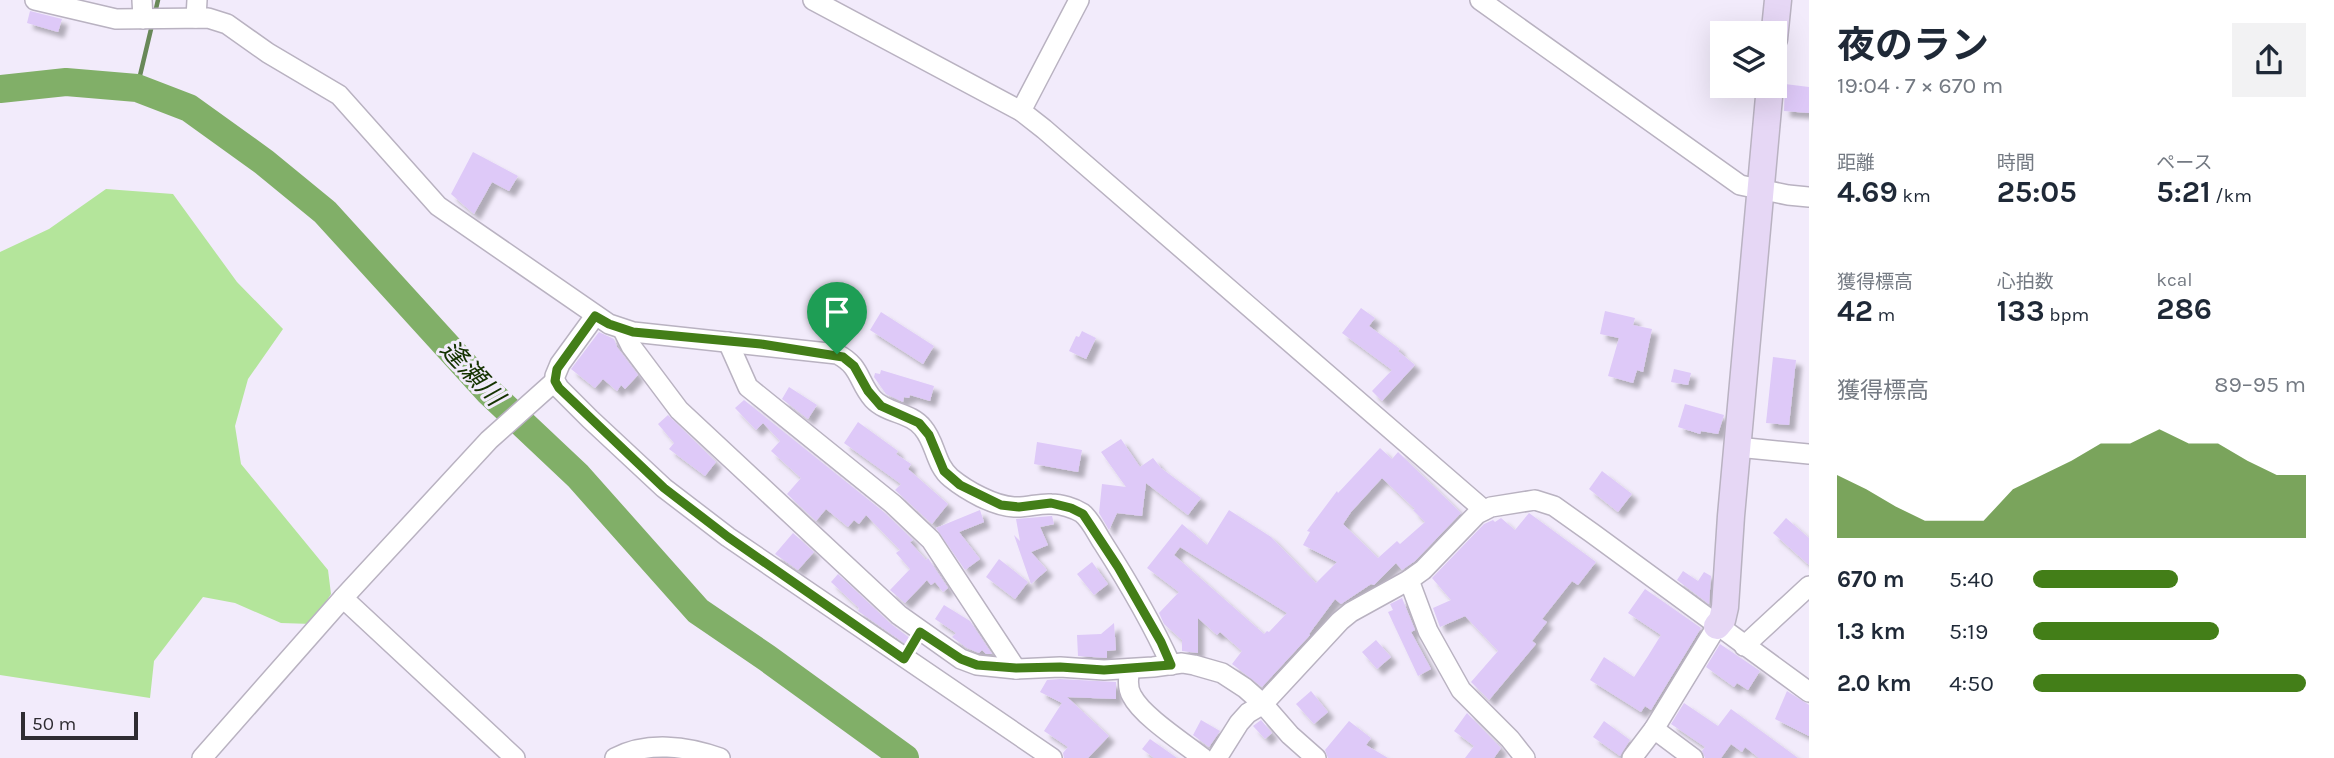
<!DOCTYPE html>
<html lang="ja">
<head>
<meta charset="utf-8">
<style>
  :root { --surface:#fff; --page:#f2f2f3; --text:#1f2937; --muted:#747a83; --accent:#437e18 }
  body { margin:0; font-family:Karla,"Noto Sans JP",sans-serif; background:var(--page); color:var(--text); height:100vh; display:flex; flex-direction:column; font-size:26px; white-space:nowrap }
  * { box-sizing:border-box; margin:0 }
  p { font-size:23px; color:var(--muted) }
  .icon { flex:none; width:38px; height:38px; fill:none; stroke:currentColor; stroke-width:2; stroke-linecap:round; stroke-linejoin:round }
  .map { position:relative; flex:1; overflow:hidden }
  .panel { display:flex; flex-direction:column; background:var(--surface); width:525px }
  .panel>* { flex:none }
  .controls { position:absolute; left:1710px; top:21px; display:grid; gap:14px }
  .controls a { display:grid; place-items:center; width:77px; height:77px; border-radius:0px; background:var(--surface); box-shadow:0 7px 28px #0002; font-size:35px }
  .scale { position:absolute; left:21px; bottom:18px; width:117px; box-sizing:border-box; padding-left:7px; border:4px solid #2f2c32; border-top:0; font-size:19px; line-height:24px; white-space:nowrap; color:#2f2c32; -webkit-text-stroke:5px #f2ebfb; paint-order:stroke }
  .pin { position:absolute; display:grid; place-items:center; width:60px; height:60px; color:#fff; margin:-72px -30px; border-radius:50% 50% 50% 0; rotate:-45deg; box-shadow:0 0 7px #0007 }
  .pin .icon { rotate:45deg }
  .round { display:grid; place-items:center; flex:none; width:74px; height:74px; border-radius:0px; background:var(--page) }
  .overview { display:flex; align-items:center; justify-content:space-between; height:119px; padding:0 28px }
  h1 { font-size:38px; font-weight:700; line-height:52px }
  .stats { display:grid; grid-template-columns:repeat(3,1fr); gap:10px; height:119px; padding:7px 28px }
  .stats div { display:grid; align-content:center }
  .stats b { font-size:30px; font-weight:700 }
  .stats small { font-size:19px; font-weight:400 }
  .stats p { font-size:19px }
  .chart { height:196px; padding:14px 28px }
  .chart p { display:flex; justify-content:space-between }
  .chart svg { width:100%; height:126px; margin-top:7px; fill:var(--accent); opacity:.7 }
  ul { padding:0 28px; list-style:none; font-size:23px }
  li { display:grid; grid-template-columns:112px 84px 1fr; align-items:center; height:52px }
  li i { height:18px; border-radius:9px; background:var(--accent) }
  main { display:flex; flex:1; min-height:0 }
  .map>svg:first-child { display:block }
  .green { fill:#b4e59b }
  .lines { fill:none; stroke-linecap:round; stroke-linejoin:round }
  .stream { stroke:#688858; stroke-width:4.5 }
  .river { stroke:#81af68; stroke-width:28 }
  .building { fill:#dec9f8; fill-rule:evenodd; filter:url(#shadow) }
  .street-casing { stroke:#b9b2c1; stroke-width:22 }
  .secondary-casing { stroke:#b9b2c1; stroke-width:29 }
  .street { stroke:#fff; stroke-width:19 }
  .secondary { stroke:#e6d7f5; stroke-width:26 }
  .route-casing { stroke:#fff; stroke-width:14 }
  .route { stroke:#437e18; stroke-width:9 }
  .labels { text-anchor:middle; dominant-baseline:central; stroke-width:6; stroke-linejoin:round; paint-order:stroke }
  .water-label { font-size:26px; font-style:italic; fill:#153300; stroke:#f2ebfb }
</style>
</head>
<body>
<main>
<div class="map">
<svg width="1809" height="758" viewBox="0 0 1809 758">
  <defs>
    <filter id="shadow"><feDropShadow dx="6" dy="6" stdDeviation="2" flood-color="#0004"/></filter>
  </defs>
  <rect width="100%" height="100%" fill="#f2ebfb"/>
  <path class="green" d="M106 189 173 194 237 282 283 329 248 379 235 426 241 464 328 570 331 594 312 624 281 623 235 603 203 597 154 661 150 698 0 675V252L49 229Z"/>
  <g class="lines">
    <g class="stream">
      <path d="M155 13 158 0"/>
      <path d="M137 88 152 25"/>
    </g>
    <path class="river" d="M0 89 66 82 137 88 189 108 264 162 325 212 489 392 578 476 698 611 767 658 905 758"/>
  </g>
  <g class="building">
    <path d="M30 11 62 19 58 32 27 23Z"/>
    <path d="M1785 84 1809 87V113L1784 111Z"/>
    <path d="M473 152 518 176 509 191 492 182 474 214 451 194Z"/>
    <path d="M830 284 854 294 847 313 822 303Z"/>
    <path d="M1361 308 1375 318 1369 326 1400 349 1398 351 1415 365 1382 401 1372 391 1392 370 1342 333Z"/>
    <path d="M1605 311 1635 318 1633 325 1652 329 1643 372 1637 370 1633 383 1608 376 1619 338 1600 334Z"/>
    <path d="M881 312 934 346 923 364 870 330Z"/>
    <path d="M1082 331 1096 338 1086 359 1069 351 1076 336 1079 337Z"/>
    <path d="M599 332 614 339 617 347 638 375 625 389 621 385 617 391 603 379 595 388 571 369Z"/>
    <path d="M1773 357 1796 360 1789 425 1766 423Z"/>
    <path d="M1674 369 1691 373 1688 385 1671 382Z"/>
    <path d="M881 370 934 386 930 401 910 395 909 398 904 397 903 402 886 394 874 377 875 373 880 374Z"/>
    <path d="M789 387 817 405 808 419 782 399Z"/>
    <path d="M744 400 885 513 913 540 910 542 926 560 928 558 948 588 943 592 935 582 931 585 927 580 905 603 890 590 910 569 896 553 900 550 866 515 859 524 854 520 848 527 826 509 816 521 787 494 801 478 771 451 780 441 763 423 756 430 735 408Z"/>
    <path d="M1685 404 1724 415 1718 434 1701 431 1700 434 1678 427Z"/>
    <path d="M668 415 716 462 705 476 669 449 674 443 658 424Z"/>
    <path d="M858 422 898 451 896 454 911 464 908 469 948 504 932 524 895 490 901 484 844 443Z"/>
    <path d="M1121 439 1140 467 1153 458 1161 468 1201 498 1188 515 1146 483 1142 516 1117 513 1109 530 1099 513 1102 484 1126 487 1101 452Z"/>
    <path d="M1037 442 1082 450 1078 472 1034 464Z"/>
    <path d="M1380 448 1392 459 1398 452 1461 513 1415 561 1402 570 1396 563 1374 585 1371 584 1341 604 1335 599 1309 634 1310 635 1262 687 1232 664 1242 651 1220 632 1217 635 1198 618V653L1182 651V640L1164 624 1159 613 1179 592 1147 568 1182 524 1207 545 1229 510 1271 537 1316 583 1337 562 1303 545 1310 532 1307 531 1337 491 1338 493ZM1382 478 1415 509 1413 510 1425 522 1400 544 1397 541 1378 558 1343 524 1351 512ZM1180 547 1287 613 1269 632 1267 631 1264 634 1174 555Z"/>
    <path d="M1602 471 1632 494 1618 512 1589 489Z"/>
    <path d="M980 510 984 522 959 532 980 559 965 570 936 528Z"/>
    <path d="M1529 513 1596 562 1578 585 1572 581 1542 619 1547 622 1532 641 1536 644 1489 700 1471 682 1498 651 1465 616 1440 627 1433 608 1451 600 1432 578 1484 524 1493 520 1495 522 1501 518 1515 530Z"/>
    <path d="M1052 516 1054 524 1040 527 1048 545 1031 552 1047 570 1031 584 1014 535 1020 541 1016 519Z"/>
    <path d="M1786 518 1809 538V565L1773 533Z"/>
    <path d="M793 533 814 552 798 570 775 554Z"/>
    <path d="M999 559 1028 582 1015 599 986 577Z"/>
    <path d="M1092 562 1108 584 1094 595 1077 574Z"/>
    <path d="M1683 571 1698 581 1704 572 1711 576 1709 604 1677 580Z"/>
    <path d="M838 574 891 624 911 639 907 645 858 611 859 608 831 582Z"/>
    <path d="M1645 589 1701 628 1651 710 1645 706 1641 712 1590 680 1604 657 1634 677 1648 656 1661 635 1628 613Z"/>
    <path d="M1402 598 1415 630 1411 632 1431 669 1418 676 1388 612 1393 610 1390 604Z"/>
    <path d="M944 605 970 621 992 654H986L982 650 979 653 967 648 952 637 956 633 935 619Z"/>
    <path d="M1114 623 1116 650 1107 651V658L1078 656 1077 635 1101 634Z"/>
    <path d="M1376 640 1391 657 1377 669 1362 652Z"/>
    <path d="M1720 644 1760 671 1748 690 1737 683 1734 687 1706 667Z"/>
    <path d="M1060 679 1116 682V699L1067 697 1109 736 1088 758H1064L1063 753 1068 747 1044 731 1062 703 1040 692 1047 680Z"/>
    <path d="M1311 691 1328 712 1314 724 1296 704Z"/>
    <path d="M1787 691 1809 705V736L1775 719Z"/>
    <path d="M1684 703 1718 726 1731 709 1798 758H1759L1745 747 1742 752 1731 744 1721 758H1705L1702 751 1705 747 1671 724Z"/>
    <path d="M1467 713 1501 748 1494 758H1465L1474 746 1454 731Z"/>
    <path d="M1201 720 1220 731 1209 747 1193 735Z"/>
    <path d="M1261 720 1272 733 1265 739 1253 726Z"/>
    <path d="M1349 721 1371 738 1366 745 1388 758H1328L1325 750Z"/>
    <path d="M1604 721 1630 740 1620 756 1593 737Z"/>
    <path d="M1150 739 1177 758H1154L1142 749Z"/>
  </g>
  <g class="lines">
    <g class="street-casing">
      <g id="street">
        <path d="M35 0 116 19 208 18 227 24 268 53 339 95 438 206 609 324 633 332 837 354C861 366 858 382 873 399 887 414 911 412 923 428 936 443 935 465 951 478 967 491 994 506 1014 507 1027 508 1039 503 1051 504 1061 504 1074 508 1082 513 1091 520 1097 534 1103 543 1128 582 1152 623 1171 665"/>
        <path d="M142 0 143 19"/>
        <path d="M813 0 1021 111 1044 129 1484 510"/>
        <path d="M1480 0 1740 185 1788 195 1809 197"/>
        <path d="M196 18 197 0"/>
        <path d="M1021 111 1079 0"/>
        <path d="M595 316 560 364 555 376V381L559 388 590 419 664 488 728 537 1052 758"/>
        <path d="M623 330 631 346 679 410 899 615 961 659 977 665 1016 669 1060 667 1104 670 1153 667 1182 663 1194 665 1222 673 1245 688 1263 704 1290 735 1316 758"/>
        <path d="M728 342 748 387 893 504 931 540 1016 669"/>
        <path d="M1737 447 1809 454"/>
        <path d="M1409 580 1428 631 1461 690 1510 739 1525 758"/>
        <path d="M343 598 515 758"/>
        <path d="M1744 646 1809 586"/>
        <path d="M1130 669C1128 678 1127 688 1132 696 1142 716 1184 743 1203 758"/>
        <path d="M1654 729 1693 758"/>
        <path d="M202 758 343 598 489 440 555 381"/>
        <path d="M615 758C647 741 687 746 720 758"/>
        <path d="M1217 758 1239 723 1248 713 1263 704 1340 621 1351 612 1409 580 1423 570 1477 514 1491 507 1535 500 1554 506 1592 533 1809 692"/>
        <path d="M1632 758 1654 729 1717 626"/>
      </g>
    </g>
    <g class="secondary-casing">
      <g id="secondary">
        <path d="M1774 39 1778 0"/>
        <path d="M1717 626 1722 620 1725 607 1731 516 1770 86"/>
      </g>
    </g>
    <use href="#street" class="street"/>
    <use href="#secondary" class="secondary"/>
  </g>
  <g class="lines">
    <g class="route-casing">
      <path id="route" d="M595 316 609 324 633 332 761 344 843 357 854 366 868 391 881 406 919 423 929 435 944 471 960 485 1001 505 1019 507 1051 503 1071 508 1083 514 1118 567 1161 642 1171 665 1104 670 1060 667 1016 668 977 665 961 659 920 632 904 659 728 537 664 488 559 388 555 381 557 369Z"/>
    </g>
    <use href="#route" class="route"/>
  </g>
  <g class="labels">
    <g class="water-label">
      <text transform="translate(472 373) rotate(47)">逢瀬川</text>
    </g>
  </g>
</svg>
<div class="controls">
<a><svg class="icon" aria-label="layers" viewBox="0 0 24 24"><path d="M12 4l9 5-9 5-9-5zM3 14l9 5 9-5"/></svg></a>
</div>
<div class="scale">50 m</div>
<div class="pin" style="left:837px;top:354px;background:#1e9e55"><svg class="icon" aria-label="arrive" viewBox="0 0 24 24"><path d="M6 21V4h12l-3 4 3 4H6"/></svg></div>
</div>
<section class="panel">
<div class="overview"><div><h1>夜のラン</h1><p>19:04 · 7 × 670 m</p></div><a class="round"><svg class="icon" aria-label="share" viewBox="0 0 24 24"><path d="M12 15V3M7 8l5-5 5 5M5 13v7h14v-7"/></svg></a></div>
<div class="stats">
<div><p>距離</p><b>4.69<small> km</small></b></div>
<div><p>時間</p><b>25:05</b></div>
<div><p>ペース</p><b>5:21<small> /km</small></b></div>
</div>
<div class="stats">
<div><p>獲得標高</p><b>42<small> m</small></b></div>
<div><p>心拍数</p><b>133<small> bpm</small></b></div>
<div><p>kcal</p><b>286</b></div>
</div>
<div class="chart"><p><span>獲得標高</span>89–95 m</p>
<svg viewBox="0 0 160 44" preserveAspectRatio="none"><path d="M0 44V22L10 27L20 33L30 38L40 38L50 38L60 27L70 22L80 17L90 11L100 11L110 6L120 11L130 11L140 17L150 22L160 22V44z"/></svg>
</div>
<ul>
<li><b>670 m</b>5:40<i style="width:53%"></i></li>
<li><b>1.3 km</b>5:19<i style="width:68%"></i></li>
<li><b>2.0 km</b>4:50<i style="width:100%"></i></li>
</ul>
</section>
</main>
</body>
</html>
